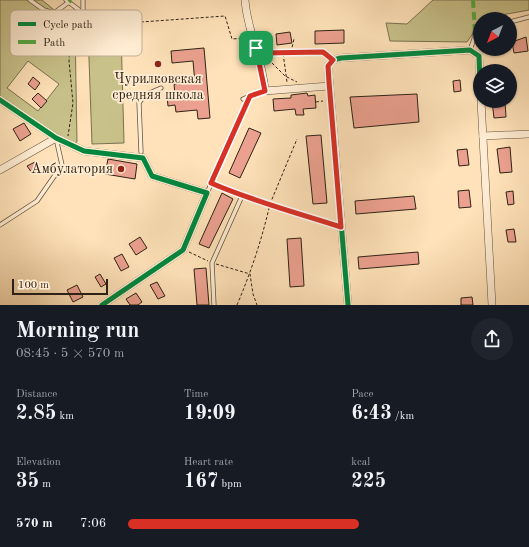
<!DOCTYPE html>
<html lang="en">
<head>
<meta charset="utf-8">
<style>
  :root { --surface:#171b24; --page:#20242c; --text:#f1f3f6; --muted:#9ea1a6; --accent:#d93025 }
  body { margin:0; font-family:"Old Standard TT",serif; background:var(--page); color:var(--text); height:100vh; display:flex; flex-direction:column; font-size:15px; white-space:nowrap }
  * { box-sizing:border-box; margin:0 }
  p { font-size:13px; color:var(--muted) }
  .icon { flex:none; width:22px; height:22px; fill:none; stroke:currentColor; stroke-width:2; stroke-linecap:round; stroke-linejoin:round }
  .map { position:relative; height:305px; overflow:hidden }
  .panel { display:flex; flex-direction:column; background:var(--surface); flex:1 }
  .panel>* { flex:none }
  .needle { width:26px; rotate:222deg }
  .tools { position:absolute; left:473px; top:12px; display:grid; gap:8px }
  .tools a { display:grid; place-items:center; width:44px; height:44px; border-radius:50%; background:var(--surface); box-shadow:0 1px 3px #0004; font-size:20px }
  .scale { position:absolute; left:12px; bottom:10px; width:96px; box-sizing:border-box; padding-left:4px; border:2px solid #2d2215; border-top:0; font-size:11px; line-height:14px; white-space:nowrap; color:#2d2215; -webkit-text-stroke:3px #ffecd2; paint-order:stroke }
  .pin { position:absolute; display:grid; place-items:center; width:34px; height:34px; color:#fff; margin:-17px; border-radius:8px; box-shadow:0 2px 6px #0006 }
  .round { display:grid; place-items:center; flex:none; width:42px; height:42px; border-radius:21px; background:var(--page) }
  .headline { display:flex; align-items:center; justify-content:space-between; height:68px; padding:0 16px }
  h1 { font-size:22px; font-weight:600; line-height:30px }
  .figures { display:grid; grid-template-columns:repeat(3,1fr); gap:6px; height:68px; padding:4px 16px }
  .figures div { display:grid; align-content:center }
  .figures b { font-size:20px; font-weight:600 }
  .figures small { font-size:11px; font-weight:400 }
  .figures p { font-size:11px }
  ul { padding:0 16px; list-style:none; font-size:13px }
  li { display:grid; grid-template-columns:64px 48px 1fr; align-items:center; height:30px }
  li i { height:10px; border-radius:5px; background:var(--accent) }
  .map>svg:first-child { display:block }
  .green { fill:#c8c18a; stroke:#7a7250; fill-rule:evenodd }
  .building { fill:#eca190; stroke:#2d2215 }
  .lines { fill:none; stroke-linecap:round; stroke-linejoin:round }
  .lane-casing { stroke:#62523e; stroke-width:5 }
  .street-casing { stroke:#62523e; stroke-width:8 }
  .path { stroke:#2d2215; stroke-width:1; stroke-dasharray:3 2; stroke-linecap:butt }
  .lane { stroke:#ffecd2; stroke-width:3.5 }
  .street { stroke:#ffecd2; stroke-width:7 }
  .quiet { stroke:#54aa42; stroke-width:4; stroke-dasharray:8 4; stroke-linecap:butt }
  .cycleway-casing { stroke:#ffecd2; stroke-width:8 }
  .cycleway { stroke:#00873e; stroke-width:5 }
  .route-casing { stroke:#fff; stroke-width:8 }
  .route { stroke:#d93025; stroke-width:5 }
  .poi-dot { fill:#8f2418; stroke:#ffecd2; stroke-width:1.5 }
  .labels { text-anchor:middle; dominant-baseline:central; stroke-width:3.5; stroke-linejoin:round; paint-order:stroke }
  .poi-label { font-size:14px; fill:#2d2215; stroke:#ffecd2 }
  .key { fill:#ffecd2; stroke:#c0af99; stroke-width:1 }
  .key-label { font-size:11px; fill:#2d2215 }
</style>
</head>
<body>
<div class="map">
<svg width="529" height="305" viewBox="0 0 529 305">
  <rect width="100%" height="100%" fill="#ffe2b9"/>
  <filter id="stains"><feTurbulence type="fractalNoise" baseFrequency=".005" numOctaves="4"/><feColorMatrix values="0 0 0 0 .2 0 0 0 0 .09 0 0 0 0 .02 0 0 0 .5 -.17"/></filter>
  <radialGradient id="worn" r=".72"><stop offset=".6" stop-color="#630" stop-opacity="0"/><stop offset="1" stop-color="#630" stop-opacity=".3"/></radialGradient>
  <g class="green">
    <path d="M0 0H42L75 27 77 142 64 146 0 101ZM28 61 59 84 38 111 7 88Z"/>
    <path d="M433 0H529V10L480 19V23L467 42 390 41 386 23 407 24Z"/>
    <path d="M88 31H121L124 143 92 144Z"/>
  </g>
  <g class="building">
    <path d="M344 30V43L315 44V31Z"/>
    <path d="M290 32 292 43 277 45 276 34Z"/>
    <path d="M526 37 528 51 514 53 512 42Z"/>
    <path d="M204 48 210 118 198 119 197 110 176 112 175 105 168 106 167 96 175 95 174 84 195 83 193 61 172 63 171 51Z"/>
    <path d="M33 77 40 83 35 90 28 84Z"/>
    <path d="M460 80 461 91 454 92 453 81Z"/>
    <path d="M38 93 47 101 41 108 32 99Z"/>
    <path d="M307 93 308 96 315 95 316 108 303 109 304 115H296L295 109 274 111 273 99 291 98V95Z"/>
    <path d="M417 94 419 122 354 128 350 97Z"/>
    <path d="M492 101H505L506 117 494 118Z"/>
    <path d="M24 123 31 134 20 141 13 129Z"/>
    <path d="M249 128 261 133 240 178 229 173Z"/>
    <path d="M321 135 327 203 313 204 306 136Z"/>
    <path d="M510 147 512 172 500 173 497 149Z"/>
    <path d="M467 149 469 165 459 166 457 150Z"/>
    <path d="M108 159 137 164 135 179 105 174Z"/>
    <path d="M35 162 39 168 32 173 27 166Z"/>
    <path d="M469 190 471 207 459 208 458 191Z"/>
    <path d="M513 191 514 204 508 205 506 192Z"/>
    <path d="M222 193 233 199 209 248 199 244Z"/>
    <path d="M414 196 416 209 356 214 355 201Z"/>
    <path d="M514 229 516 242H508L506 230Z"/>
    <path d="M140 237 147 248 136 255 129 244Z"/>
    <path d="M301 238 304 286 290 287 287 239Z"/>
    <path d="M418 252 419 264 359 269 358 257Z"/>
    <path d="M122 254 129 267 121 271 114 258Z"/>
    <path d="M206 268 209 305H197L194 269Z"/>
    <path d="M100 274 106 284 101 287 95 277Z"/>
    <path d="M157 282 165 296 158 299 150 285Z"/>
    <path d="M77 285 83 297 73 302 67 290Z"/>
    <path d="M136 293 142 302 138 305H130L126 299Z"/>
    <path d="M472 297 473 305H461V298Z"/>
  </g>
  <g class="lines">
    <g class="lane-casing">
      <g id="lane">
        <path d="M30 0 44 10 54 13 69 2"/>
        <path d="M66 0 83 13"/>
        <path d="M83 13V0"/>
        <path d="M510 22 529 17"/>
        <path d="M470 50 474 39 475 32 480 30"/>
        <path d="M243 99 250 96"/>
        <path d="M141 152 139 103 145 95 161 88"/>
        <path d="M211 183 242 196 212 263 214 305"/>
        <path d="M207 193 250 96 265 91"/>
        <path d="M0 225 37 201 62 165 56 138"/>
      </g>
    </g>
    <g class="street-casing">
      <g id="street">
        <path d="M245 0C247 31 263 60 265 91L329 86"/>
        <path d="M0 100 56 138 84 151 143 158 152 176 207 193 183 250 102 305"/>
        <path d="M481 101 492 305"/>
        <path d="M483 136 529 134"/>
        <path d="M0 170 56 138"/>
        <path d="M348 305 328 66 333 60 341 58 470 50 479 56 480 85"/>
      </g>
    </g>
    <g class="path">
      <path d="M56 18 71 27 69 61 73 103 68 136"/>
      <path d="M71 27 225 16 232 39 246 38"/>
      <path d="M291 52 294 39"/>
      <path d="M264 53H283L287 82"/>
      <path d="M284 53 323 52 327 55"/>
      <path d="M265 56 285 76 297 82"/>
      <path d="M316 102 323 101"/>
      <path d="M246 197 270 204 297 139"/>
      <path d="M189 252 208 261"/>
      <path d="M216 264 250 274 253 294 257 305"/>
      <path d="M237 305C251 272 262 239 270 204L335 225"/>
    </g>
    <use href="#lane" class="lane"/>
    <use href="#street" class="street"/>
    <g class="quiet">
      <path d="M473 0 475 32"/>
      <path d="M69 2 71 0"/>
    </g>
    <g class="cycleway-casing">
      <g id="cycleway">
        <path d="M0 100 56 138 84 151 143 158 152 176 207 193 183 250 102 305"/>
        <path d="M348 305 328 66 333 60 341 58 470 50 479 56 480 85"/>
      </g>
    </g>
    <use href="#cycleway" class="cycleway"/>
  </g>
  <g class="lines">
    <g class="route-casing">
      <path id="route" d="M256 48 262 53 323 52 333 60 328 66 329 82 341 227C298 213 252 201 211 183L250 96 265 91Z"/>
    </g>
    <use href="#route" class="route"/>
  </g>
  <g class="poi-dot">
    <circle cx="158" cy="64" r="4"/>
    <circle cx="121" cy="169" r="4"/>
  </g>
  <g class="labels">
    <g class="poi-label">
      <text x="158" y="79">Чурилковская<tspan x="158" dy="16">средняя школа</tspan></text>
      <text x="113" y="169" text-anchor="end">Амбулатория</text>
    </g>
  </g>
  <rect x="10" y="10" width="132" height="46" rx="6" class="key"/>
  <rect x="18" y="22" width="18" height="4" fill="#00873e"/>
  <rect x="18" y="40" width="18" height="4" fill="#54aa42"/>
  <g class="key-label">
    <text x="43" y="28">Cycle path</text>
    <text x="43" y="46">Path</text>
  </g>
  <rect width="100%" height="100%" filter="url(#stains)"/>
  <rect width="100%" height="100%" fill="url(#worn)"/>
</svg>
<div class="tools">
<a><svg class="needle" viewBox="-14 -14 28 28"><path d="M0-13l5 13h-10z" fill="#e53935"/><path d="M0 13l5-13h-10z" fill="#9ea1a6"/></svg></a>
<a><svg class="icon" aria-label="layers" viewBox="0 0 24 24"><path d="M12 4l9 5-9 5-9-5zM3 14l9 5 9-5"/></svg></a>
</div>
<div class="scale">100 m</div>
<div class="pin" style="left:256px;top:48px;background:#1e9e55"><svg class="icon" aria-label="arrive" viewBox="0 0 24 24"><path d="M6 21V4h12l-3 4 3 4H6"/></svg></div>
</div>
<section class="panel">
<div class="headline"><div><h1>Morning run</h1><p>08:45 · 5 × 570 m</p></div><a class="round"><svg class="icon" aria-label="share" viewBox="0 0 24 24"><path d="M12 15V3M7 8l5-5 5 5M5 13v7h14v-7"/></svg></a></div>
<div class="figures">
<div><p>Distance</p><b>2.85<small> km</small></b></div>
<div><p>Time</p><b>19:09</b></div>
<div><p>Pace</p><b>6:43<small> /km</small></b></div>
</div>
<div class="figures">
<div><p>Elevation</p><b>35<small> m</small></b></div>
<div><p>Heart rate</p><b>167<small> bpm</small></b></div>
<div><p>kcal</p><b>225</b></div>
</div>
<ul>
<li><b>570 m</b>7:06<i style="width:60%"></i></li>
</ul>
</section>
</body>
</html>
